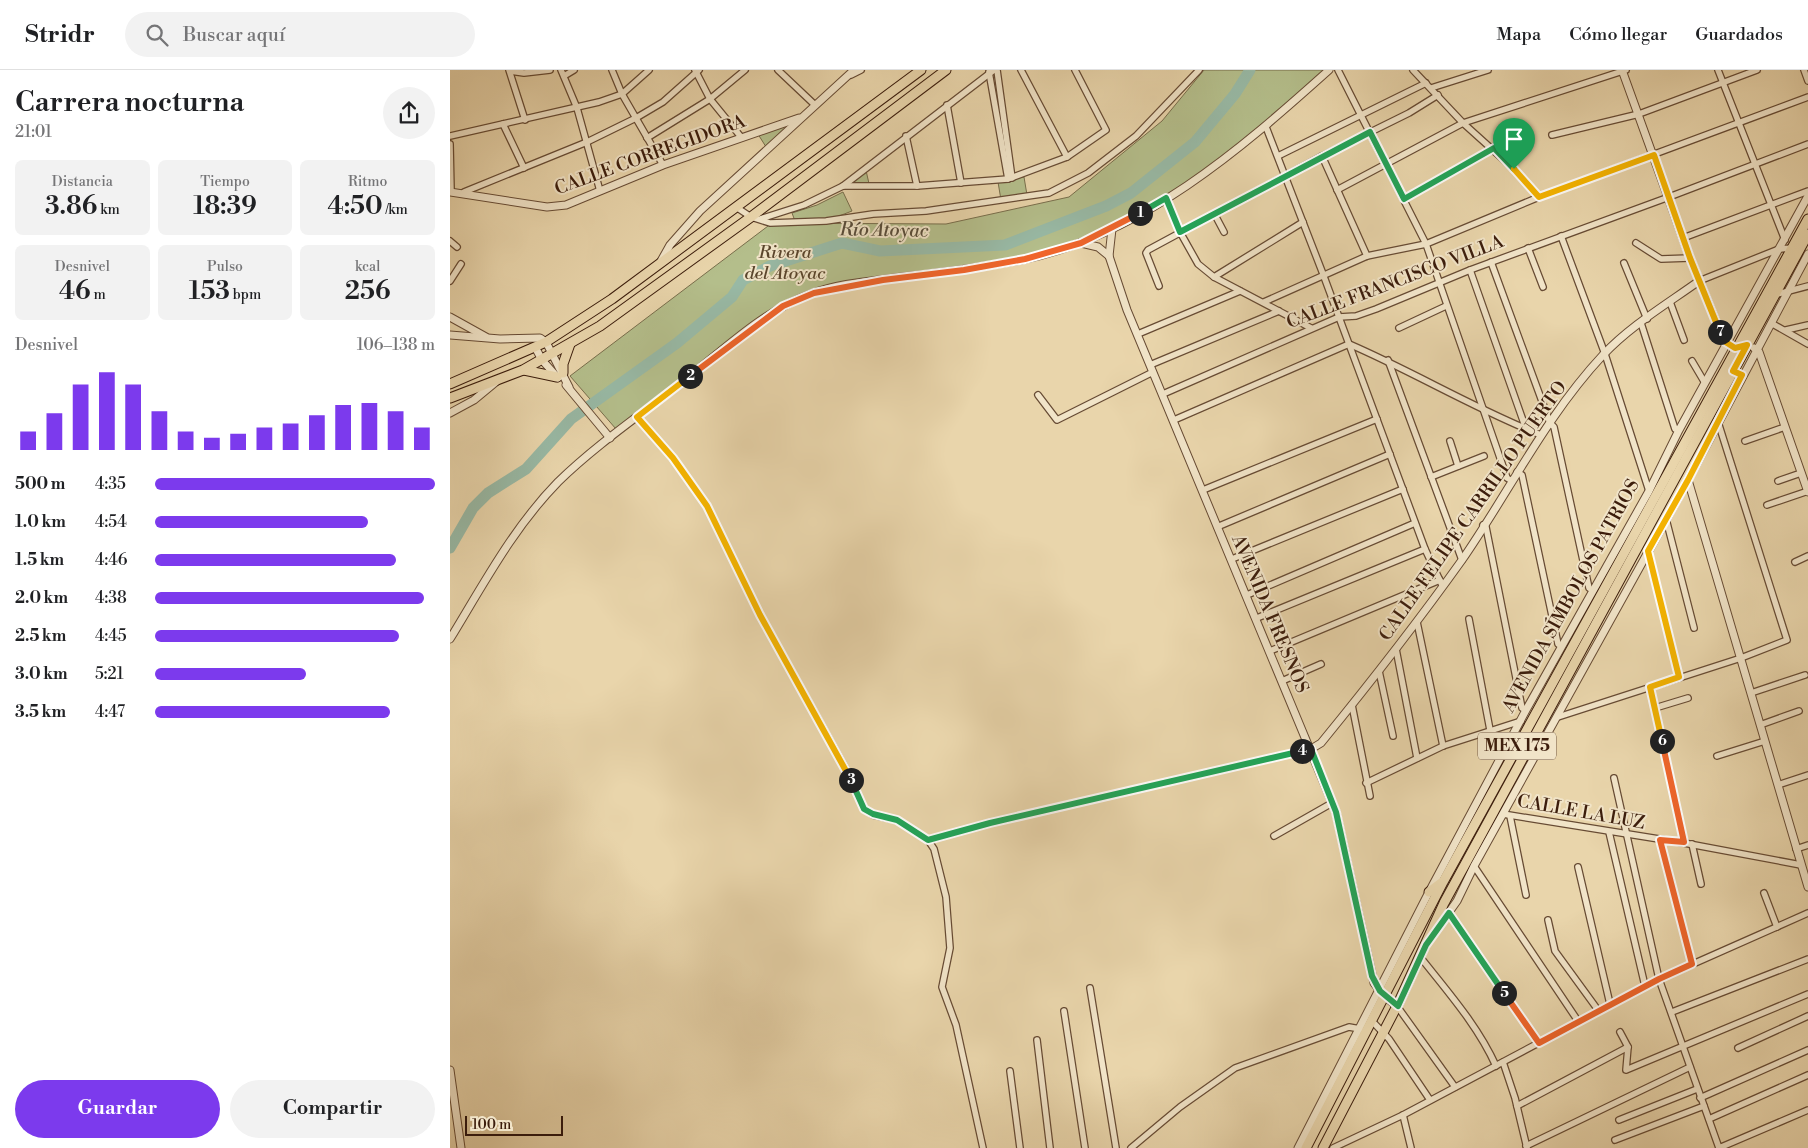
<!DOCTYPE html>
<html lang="es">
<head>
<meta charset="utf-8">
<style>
  :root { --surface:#fff; --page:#f2f2f2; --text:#202124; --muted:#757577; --line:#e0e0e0; --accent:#7c3aed }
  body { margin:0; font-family:"Libre Bodoni",serif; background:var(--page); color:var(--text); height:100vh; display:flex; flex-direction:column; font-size:19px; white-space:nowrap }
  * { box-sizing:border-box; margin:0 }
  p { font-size:16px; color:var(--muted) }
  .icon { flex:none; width:28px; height:28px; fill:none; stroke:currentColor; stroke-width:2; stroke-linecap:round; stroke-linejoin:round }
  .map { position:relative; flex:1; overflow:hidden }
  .drawer { display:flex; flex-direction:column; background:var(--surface); width:450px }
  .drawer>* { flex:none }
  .scale { position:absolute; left:15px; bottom:12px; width:98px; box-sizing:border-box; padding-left:5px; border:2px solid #3c1d0c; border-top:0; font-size:14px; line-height:18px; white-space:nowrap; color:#3c1d0c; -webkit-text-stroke:4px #f1e4c8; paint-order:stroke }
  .pin { position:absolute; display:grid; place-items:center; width:42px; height:42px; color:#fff; margin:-51px -21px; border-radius:50% 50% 50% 0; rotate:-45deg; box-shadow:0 0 5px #0007 }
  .pin .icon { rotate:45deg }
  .km { position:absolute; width:25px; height:25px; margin:-12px; border-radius:50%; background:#222; color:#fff; font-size:14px; line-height:25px; text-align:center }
  .round { display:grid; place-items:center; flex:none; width:52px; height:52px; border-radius:26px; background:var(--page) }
  .head { display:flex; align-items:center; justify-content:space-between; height:85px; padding:0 15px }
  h1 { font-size:28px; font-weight:600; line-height:38px }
  .figures { display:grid; grid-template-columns:repeat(3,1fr); gap:8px; height:85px; padding:5px 15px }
  .figures div { display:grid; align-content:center; border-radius:8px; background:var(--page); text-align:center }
  .figures b { font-size:25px; font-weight:600 }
  .figures small { font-size:14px; font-weight:400 }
  .figures p { font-size:14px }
  .chart { height:140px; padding:10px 15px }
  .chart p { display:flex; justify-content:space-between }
  .chart svg { width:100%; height:90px; margin-top:5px; stroke:var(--accent); stroke-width:6 }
  .primary-button { display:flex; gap:10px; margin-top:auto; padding:10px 15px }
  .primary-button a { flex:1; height:58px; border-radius:30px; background:var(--accent); color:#fff; font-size:20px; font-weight:600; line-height:58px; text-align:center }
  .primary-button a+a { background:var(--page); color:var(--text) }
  ul { padding:0 15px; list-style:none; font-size:16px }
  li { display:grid; grid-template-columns:80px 60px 1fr; align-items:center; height:38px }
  li i { height:12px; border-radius:6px; background:var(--accent) }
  header { display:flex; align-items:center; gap:30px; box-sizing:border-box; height:70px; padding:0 25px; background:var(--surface); border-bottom:1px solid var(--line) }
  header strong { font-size:24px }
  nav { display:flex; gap:28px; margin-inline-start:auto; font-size:18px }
  .search { width:350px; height:45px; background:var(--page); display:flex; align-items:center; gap:12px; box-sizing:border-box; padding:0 18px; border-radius:28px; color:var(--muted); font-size:19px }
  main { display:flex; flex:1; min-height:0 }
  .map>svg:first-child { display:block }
  .green { fill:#b4be8b; stroke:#786e4c }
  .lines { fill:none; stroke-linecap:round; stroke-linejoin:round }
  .river { stroke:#98b9a5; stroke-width:11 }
  .minor-casing { stroke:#674b34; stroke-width:8 }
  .tertiary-casing { stroke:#674b34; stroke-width:9 }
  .primary-casing { stroke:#3c1d0c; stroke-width:11 }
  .minor { stroke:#f1e4c8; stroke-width:5.5 }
  .tertiary { stroke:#f1e4c8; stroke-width:7 }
  .primary { stroke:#e9d5ab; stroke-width:9 }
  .split-1-casing { stroke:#fff; stroke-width:10 }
  .split-2-casing { stroke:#fff; stroke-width:10 }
  .split-3-casing { stroke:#fff; stroke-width:10 }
  .split-4-casing { stroke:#fff; stroke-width:10 }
  .split-5-casing { stroke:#fff; stroke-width:10 }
  .split-6-casing { stroke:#fff; stroke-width:10 }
  .split-7-casing { stroke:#fff; stroke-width:10 }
  .split-8-casing { stroke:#fff; stroke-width:10 }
  .split-1 { stroke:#22a559; stroke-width:6 }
  .split-2 { stroke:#f0652b; stroke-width:6 }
  .split-3 { stroke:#f5b400; stroke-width:6 }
  .split-4 { stroke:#22a559; stroke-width:6 }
  .split-5 { stroke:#22a559; stroke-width:6 }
  .split-6 { stroke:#f0652b; stroke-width:6 }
  .split-7 { stroke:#f5b400; stroke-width:6 }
  .split-8 { stroke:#f5b400; stroke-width:6 }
  .labels { text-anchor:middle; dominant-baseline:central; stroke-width:4; stroke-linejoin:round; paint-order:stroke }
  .shield { fill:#f1e4c8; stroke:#725944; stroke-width:1 }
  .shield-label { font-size:16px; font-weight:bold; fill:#3c1d0c }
  .street-label { font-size:18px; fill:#3c1d0c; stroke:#f1e4c8 }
  .park-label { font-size:18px; font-style:italic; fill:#5a452c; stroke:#f1e4c8 }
  .water-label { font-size:19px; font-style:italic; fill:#584c3a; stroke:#f1e4c8 }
</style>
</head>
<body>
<header>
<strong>Stridr</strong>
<div class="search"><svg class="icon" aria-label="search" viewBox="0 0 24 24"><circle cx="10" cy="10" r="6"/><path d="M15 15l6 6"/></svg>Buscar aquí</div>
<nav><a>Mapa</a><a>Cómo llegar</a><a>Guardados</a></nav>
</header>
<main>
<section class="drawer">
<div class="head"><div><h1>Carrera nocturna</h1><p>21:01</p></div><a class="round"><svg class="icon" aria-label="share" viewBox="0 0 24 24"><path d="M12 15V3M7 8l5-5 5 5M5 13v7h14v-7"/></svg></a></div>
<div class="figures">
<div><p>Distancia</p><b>3.86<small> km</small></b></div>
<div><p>Tiempo</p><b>18:39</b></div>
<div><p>Ritmo</p><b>4:50<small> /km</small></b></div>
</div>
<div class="figures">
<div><p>Desnivel</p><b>46<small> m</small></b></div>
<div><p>Pulso</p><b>153<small> bpm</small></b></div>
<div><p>kcal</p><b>256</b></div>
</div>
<div class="chart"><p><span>Desnivel</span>106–138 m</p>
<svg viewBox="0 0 160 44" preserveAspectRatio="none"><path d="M5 44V35M15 44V26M25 44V12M35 44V6M45 44V12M55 44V25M65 44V35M75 44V38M85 44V36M95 44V33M105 44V31M115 44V27M125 44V22M135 44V21M145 44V25M155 44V33"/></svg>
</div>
<ul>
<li><b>500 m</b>4:35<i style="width:100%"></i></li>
<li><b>1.0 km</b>4:54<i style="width:76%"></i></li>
<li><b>1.5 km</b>4:46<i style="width:86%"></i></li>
<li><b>2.0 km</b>4:38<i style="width:96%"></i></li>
<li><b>2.5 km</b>4:45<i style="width:87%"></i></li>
<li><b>3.0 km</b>5:21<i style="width:54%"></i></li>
<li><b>3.5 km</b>4:47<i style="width:84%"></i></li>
</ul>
<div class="primary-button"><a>Guardar</a><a>Compartir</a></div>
</section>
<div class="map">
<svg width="1358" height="1078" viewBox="0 0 1358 1078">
  <rect width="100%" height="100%" fill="#e9d5ab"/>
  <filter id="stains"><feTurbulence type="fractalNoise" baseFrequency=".004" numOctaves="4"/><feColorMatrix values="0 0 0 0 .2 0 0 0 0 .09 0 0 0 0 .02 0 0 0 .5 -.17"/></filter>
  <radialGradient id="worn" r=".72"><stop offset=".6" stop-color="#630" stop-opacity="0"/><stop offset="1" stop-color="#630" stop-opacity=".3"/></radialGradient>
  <g class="green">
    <path d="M754 0H875L816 57 760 98 662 159 575 189 398 215 333 236 166 359 120 306 322 153 496 154 619 127 712 51Z"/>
    <path d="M355 46 318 80 306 61Z"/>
    <path d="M415 96 420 118 393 116Z"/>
    <path d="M574 107 577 125 551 130 548 112Z"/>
    <path d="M393 122 402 141 376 151H345L342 143 367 135Z"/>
  </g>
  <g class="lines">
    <path class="river" d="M0 478 23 438 38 423 76 399 121 349 227 273 282 227 293 210 320 196 392 173 430 181 555 175 656 136 681 123 745 72 785 24 800 0"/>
    <g class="minor-casing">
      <g id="minor">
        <path d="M59 0 75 50"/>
        <path d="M111 0 127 38 150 121"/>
        <path d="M162 0 172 24 213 95"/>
        <path d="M245 0 260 29 291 67"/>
        <path d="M328 0 365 35"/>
        <path d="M547 0 562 108"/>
        <path d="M571 0 617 87"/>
        <path d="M888 0 976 174 1057 408 1062 411"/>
        <path d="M963 0 1013 53 1064 99 1089 127"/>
        <path d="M1268 0 1335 170"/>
        <path d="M1354 0 1358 11"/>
        <path d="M60 1 74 3 100 0"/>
        <path d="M539 2 558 109"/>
        <path d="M401 5 411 0"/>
        <path d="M114 6 124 0"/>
        <path d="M981 18 1038 0"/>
        <path d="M497 35 511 113"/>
        <path d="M53 54 74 98"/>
        <path d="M816 57 873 204 975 479 992 515"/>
        <path d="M1102 65 1189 44 1307 0"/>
        <path d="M0 66 149 32 172 24 199 0"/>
        <path d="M456 66 467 116"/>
        <path d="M197 68 260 29 295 0"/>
        <path d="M0 74 1 121"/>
        <path d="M828 86 976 13"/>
        <path d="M872 86 917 186"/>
        <path d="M393 116H467L558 109 617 87 656 60 625 0"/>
        <path d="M887 120 1013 53 1176 0"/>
        <path d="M14 122 137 72 186 48 213 32 249 0"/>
        <path d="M716 128 730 162 748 194 764 207 861 258"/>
        <path d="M954 129 1044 78"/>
        <path d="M286 137 301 147 320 153 376 151 423 144 476 141 599 123 638 103 686 66 749 0"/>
        <path d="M765 145 774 162"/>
        <path d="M310 149 354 135 393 116 544 0"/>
        <path d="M1111 166 1155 284 1199 421"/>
        <path d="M1233 168 1358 121"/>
        <path d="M0 171 7 177"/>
        <path d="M1186 173 1211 189 1240 188"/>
        <path d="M1078 178 1093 217"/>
        <path d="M1041 192 1100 353 1104 357 1139 518 1142 520"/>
        <path d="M1174 193 1197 249"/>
        <path d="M1020 200 1076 359"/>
        <path d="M764 207 853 152"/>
        <path d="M0 211 11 194"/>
        <path d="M1249 211 1329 179 1343 178"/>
        <path d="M709 216 696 183 698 180 872 86 959 43 988 25"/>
        <path d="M1324 225 1358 216"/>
        <path d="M814 232 917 186 976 174 1089 127 1358 27"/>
        <path d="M1220 232 1234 270"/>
        <path d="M1191 253 1225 359 1229 360"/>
        <path d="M1321 253 1358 274"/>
        <path d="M949 258 996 236"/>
        <path d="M1336 260 1358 255"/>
        <path d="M688 264 790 221"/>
        <path d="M938 290 1012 490"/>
        <path d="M1242 291 1255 313"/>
        <path d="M700 295 829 241"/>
        <path d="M713 324 889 247 906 246 926 239 1020 200 1219 127 1358 74"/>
        <path d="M588 325 607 350 703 302"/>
        <path d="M187 347 223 388 257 436 310 545 397 701 414 739 423 745 447 750 478 770 484 779 496 827 500 878 492 917 506 955 533 1078"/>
        <path d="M724 350 899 274C964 302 1025 339 1091 365"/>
        <path d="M1000 371 1008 396"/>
        <path d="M1295 371 1335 357"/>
        <path d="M1067 402 1072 405 1108 574 1111 576"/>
        <path d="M981 407 1034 386"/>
        <path d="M1328 411 1351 403"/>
        <path d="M753 420 927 349"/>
        <path d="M1317 435 1358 421"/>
        <path d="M1216 449 1244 558"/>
        <path d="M1033 455 1036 457 1072 638 1076 640"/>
        <path d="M767 457 940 384"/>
        <path d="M1198 481 1229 607"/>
        <path d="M782 489 953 419"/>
        <path d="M1345 492 1358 486"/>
        <path d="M797 525 965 453"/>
        <path d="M807 548 975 479"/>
        <path d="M1019 549 1040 660"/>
        <path d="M967 552 993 676"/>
        <path d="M946 579 967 688"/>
        <path d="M820 581 990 510"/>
        <path d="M929 601 943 666"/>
        <path d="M832 611 871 594"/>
        <path d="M1200 617 1234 773"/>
        <path d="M1301 623 1355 605"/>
        <path d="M902 635 920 726"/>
        <path d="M1205 638 1238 628"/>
        <path d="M1108 647 1291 588 1337 570 1268 352"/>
        <path d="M1310 655 1349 641"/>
        <path d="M1267 686 1315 671"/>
        <path d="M1164 708 1209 909 1269 1078 1358 1040"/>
        <path d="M916 713 993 676 1071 651"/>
        <path d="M1328 715 1358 705"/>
        <path d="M1053 744 1234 773 1351 795"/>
        <path d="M1060 746 1076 825"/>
        <path d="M1159 762 1195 916"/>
        <path d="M824 766 882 733"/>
        <path d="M478 770 540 753 861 679"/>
        <path d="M1210 770 1242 894"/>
        <path d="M1242 774 1251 814"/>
        <path d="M1346 779 1358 775"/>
        <path d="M1024 796 1128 951"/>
        <path d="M1128 797 1160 934"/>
        <path d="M1314 823 1327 857"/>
        <path d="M999 843 1089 973"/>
        <path d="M1098 850 1105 881 1148 940"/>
        <path d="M971 888C998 922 1028 956 1046 996"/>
        <path d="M640 918 666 1078"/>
        <path d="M947 936 1005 1017"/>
        <path d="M614 941 635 1078"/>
        <path d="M1222 942 1358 889"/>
        <path d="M922 951 939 969 980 1030"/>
        <path d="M1170 962 1178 977 1176 1000 1358 924"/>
        <path d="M587 970 600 1078"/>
        <path d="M1288 978 1358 946"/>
        <path d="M1053 992 1065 1028 1077 1078"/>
        <path d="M560 1001 570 1078"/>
        <path d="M1250 1028 1358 980"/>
        <path d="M1067 1036 1178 977"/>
        <path d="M953 1045 961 1078"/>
        <path d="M1259 1049 1358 1005"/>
        <path d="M1169 1050 1247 1019"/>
        <path d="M1165 1070 1254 1036"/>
        <path d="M1076 1076 1240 997"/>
        <path d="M681 1078 730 1037 785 998 899 957 910 959"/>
        <path d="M883 1078 953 1045 1209 909 1358 843"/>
      </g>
    </g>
    <g class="tertiary-casing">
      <g id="tertiary">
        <path d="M1172 0 1240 188 1274 271 1285 278 1291 276"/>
        <path d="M0 122 97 137 116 135 213 95 349 48"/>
        <path d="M662 159 659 186 677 240 886 742 924 913 934 926 947 936"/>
        <path d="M631 173 648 177 659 186"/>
        <path d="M211 191 220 175 250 141 404 0"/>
        <path d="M0 247 36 267"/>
        <path d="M0 265 50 269 90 268 96 272 119 317"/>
        <path d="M85 277 92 290 108 308"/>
        <path d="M1304 278 1309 282 1358 422"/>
        <path d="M116 315 160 368"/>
        <path d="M0 343 24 330 47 311"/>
        <path d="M1238 410 1358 817"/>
        <path d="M0 569C33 515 63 458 108 412 148 373 196 341 240 306 278 276 315 240 361 224 389 213 423 211 452 207 492 203 532 197 571 190 691 166 791 79 879 0"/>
        <path d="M861 679 871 673C920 613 967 553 1012 490 1059 422 1096 346 1153 285 1180 256 1217 234 1249 211"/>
        <path d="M982 866 1007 831 1024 796 1238 410 1358 184"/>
        <path d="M0 1000 11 1078"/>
        <path d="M848 1078 979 822 1076 640 1199 421 1229 360 1358 126"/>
      </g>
    </g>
    <g class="primary-casing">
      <g id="primary">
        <path d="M74 300 107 307"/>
        <path d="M113 303V294L120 274"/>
        <path d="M0 314 96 272 162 229 471 0"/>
        <path d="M0 328 73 300 150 256 301 147 496 0"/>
        <path d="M979 822 991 813"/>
        <path d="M856 1078 993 812 1358 149"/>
        <path d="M873 1078 947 936 994 833 1358 164"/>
      </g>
    </g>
    <use href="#minor" class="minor"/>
    <use href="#tertiary" class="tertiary"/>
    <use href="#primary" class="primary"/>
  </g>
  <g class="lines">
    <g class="split-1-casing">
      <path id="split-1" d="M690 143 716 128 730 162 920 62 954 129 1044 78 1064 99"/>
    </g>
    <g class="split-2-casing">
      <path id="split-2" d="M240 306 333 236 364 223 433 210 514 200 575 189 631 173 690 143"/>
    </g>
    <g class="split-3-casing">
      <path id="split-3" d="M240 306 187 347 223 388 257 436 310 545 401 710"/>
    </g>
    <g class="split-4-casing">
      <path id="split-4" d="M401 710 414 739 423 744 447 750 478 770 540 753 852 681"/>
    </g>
    <g class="split-5-casing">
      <path id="split-5" d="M852 681 861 679 886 742 922 906 930 921 948 936 976 875 999 843 1054 923"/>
    </g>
    <g class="split-6-casing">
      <path id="split-6" d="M1054 923 1089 973 1209 909 1242 894 1210 770 1234 772 1212 671"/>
    </g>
    <g class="split-7-casing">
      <path id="split-7" d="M1212 671 1200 617 1229 607 1198 481 1238 410 1292 305 1283 301 1297 275 1285 278 1274 271 1270 262"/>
    </g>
    <g class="split-8-casing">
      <path id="split-8" d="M1064 99 1089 127 1204 85 1240 188 1270 262"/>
    </g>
    <use href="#split-1" class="split-1"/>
    <use href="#split-2" class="split-2"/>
    <use href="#split-3" class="split-3"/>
    <use href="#split-4" class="split-4"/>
    <use href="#split-5" class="split-5"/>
    <use href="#split-6" class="split-6"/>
    <use href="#split-7" class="split-7"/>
    <use href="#split-8" class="split-8"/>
  </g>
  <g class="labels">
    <rect class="shield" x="1028" y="662.5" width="78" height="27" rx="4"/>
    <g class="shield-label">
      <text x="1067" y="676">MEX 175</text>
    </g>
    <g class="street-label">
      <text transform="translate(200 85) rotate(-20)">CALLE CORREGIDORA</text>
      <text transform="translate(945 212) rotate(-21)">CALLE FRANCISCO VILLA</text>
      <text transform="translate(1023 441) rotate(-55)">CALLE FELIPE CARRILLO PUERTO</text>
      <text transform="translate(1121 526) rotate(-61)">AVENIDA SÍMBOLOS PATRIOS</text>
      <text transform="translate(820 544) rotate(67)">AVENIDA FRESNOS</text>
      <text transform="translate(1131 742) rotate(10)">CALLE LA LUZ</text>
    </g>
    <g class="park-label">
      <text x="335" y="182">Rivera<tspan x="335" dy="21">del Atoyac</tspan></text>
    </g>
    <g class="water-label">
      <text transform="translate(434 160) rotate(1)">Río Atoyac</text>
    </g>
  </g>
  <rect width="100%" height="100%" filter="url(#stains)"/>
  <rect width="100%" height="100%" fill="url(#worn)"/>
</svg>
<div class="scale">100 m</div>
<div class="pin" style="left:1064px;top:99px;background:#1e9e55"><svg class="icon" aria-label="arrive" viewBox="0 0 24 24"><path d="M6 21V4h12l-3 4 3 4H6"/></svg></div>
<b class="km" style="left:690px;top:143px">1</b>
<b class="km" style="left:240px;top:306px">2</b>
<b class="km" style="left:401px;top:710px">3</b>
<b class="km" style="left:852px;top:681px">4</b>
<b class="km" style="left:1054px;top:923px">5</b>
<b class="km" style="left:1212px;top:671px">6</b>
<b class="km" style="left:1270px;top:262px">7</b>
</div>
</main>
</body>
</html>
